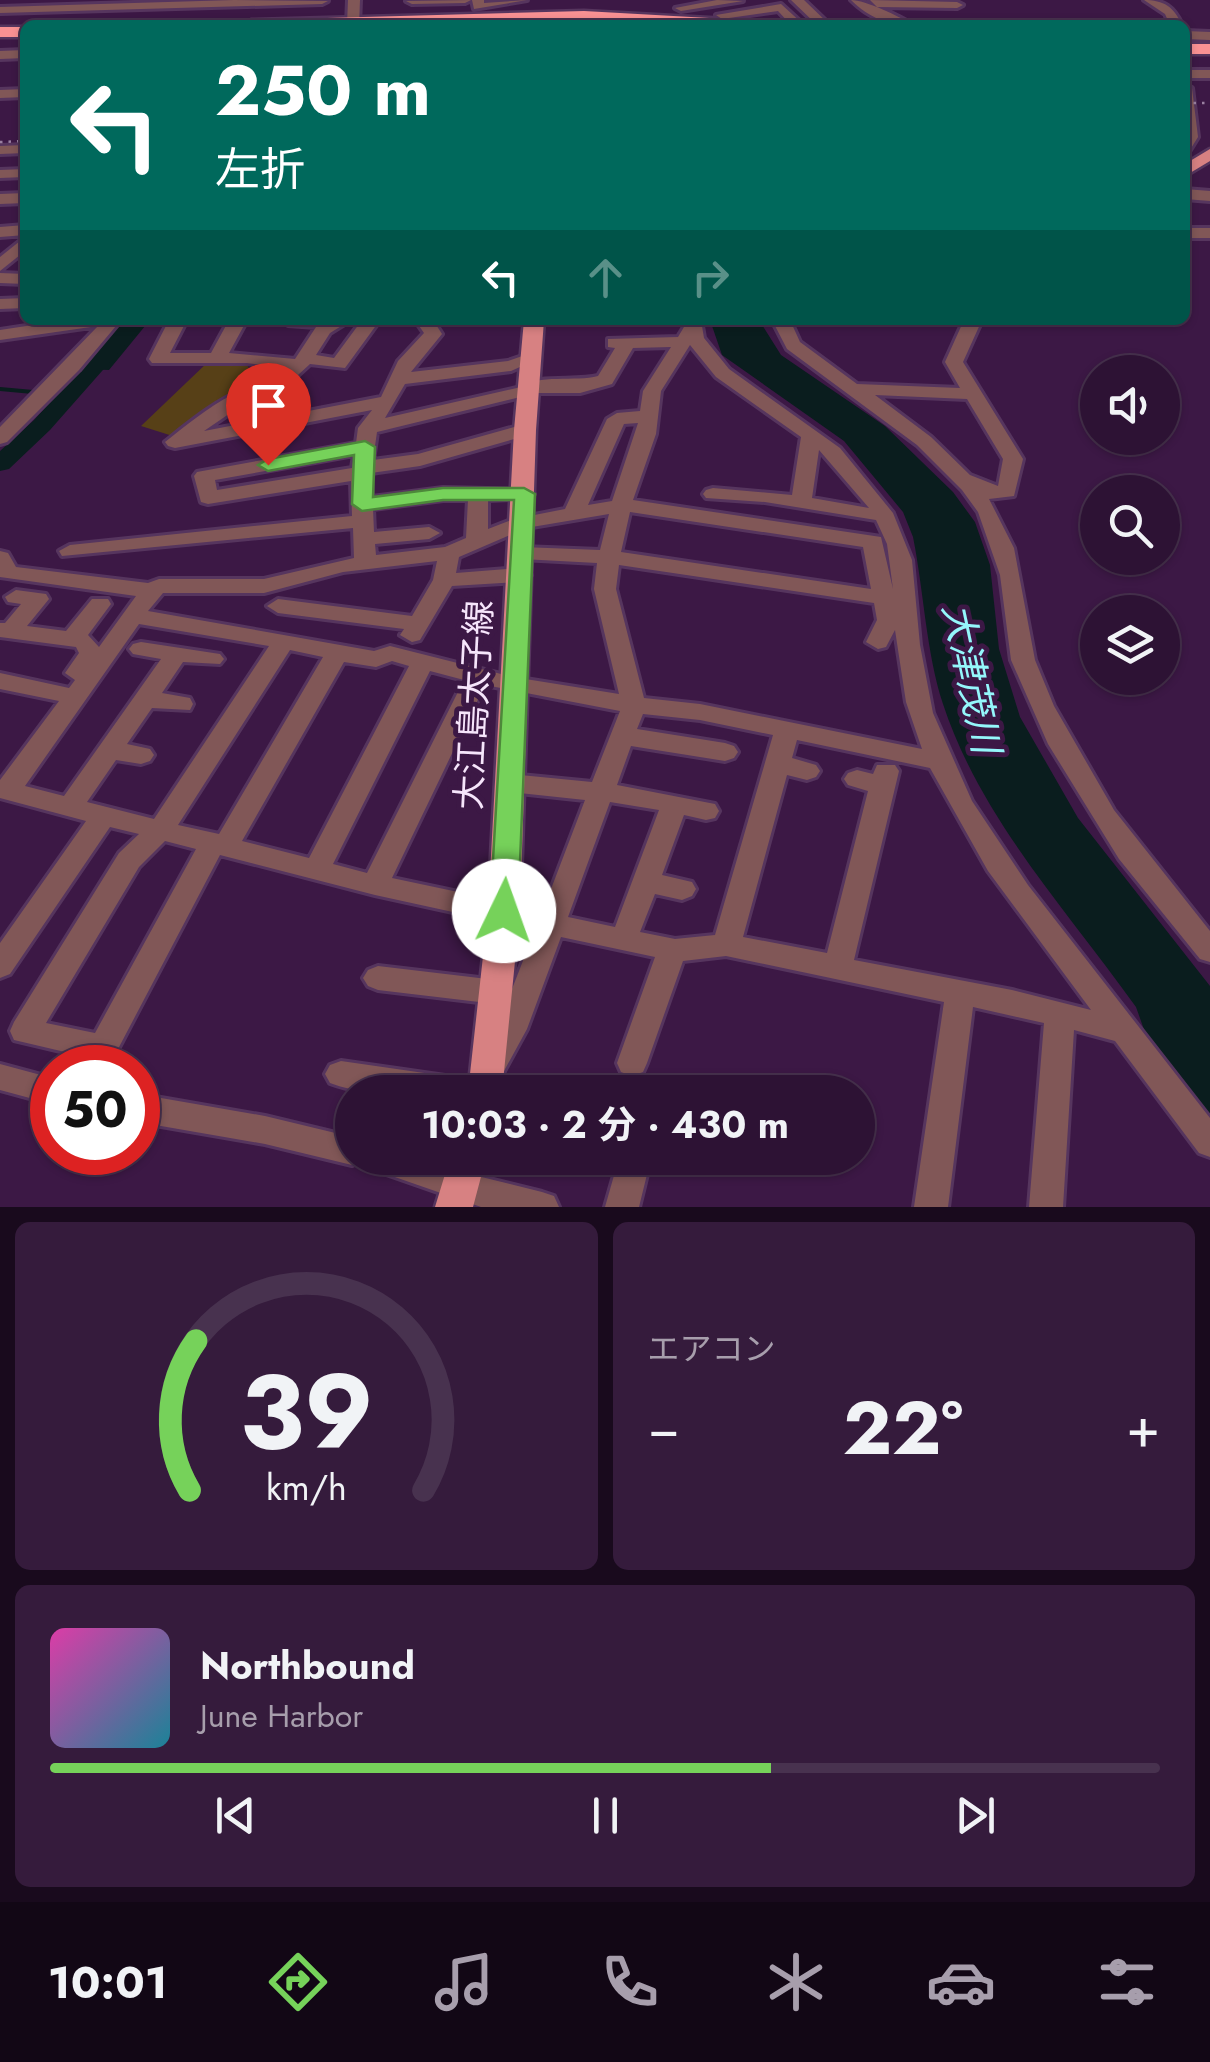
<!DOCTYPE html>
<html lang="ja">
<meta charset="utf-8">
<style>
body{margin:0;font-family:Jost,"Noto Sans JP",sans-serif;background:#351b3c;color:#f1f3f6;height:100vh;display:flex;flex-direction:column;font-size:38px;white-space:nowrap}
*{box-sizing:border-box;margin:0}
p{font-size:32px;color:#a79eac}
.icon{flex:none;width:55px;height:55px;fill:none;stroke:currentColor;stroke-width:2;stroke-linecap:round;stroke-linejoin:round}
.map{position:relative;height:1207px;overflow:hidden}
.panel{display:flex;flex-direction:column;gap:15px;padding:15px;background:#190a1d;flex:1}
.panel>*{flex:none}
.banner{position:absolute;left:20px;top:20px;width:1170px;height:305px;border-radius:15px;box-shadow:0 2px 8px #0004,0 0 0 2px #48324f;background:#00695c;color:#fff;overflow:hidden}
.tools{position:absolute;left:1080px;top:355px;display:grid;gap:20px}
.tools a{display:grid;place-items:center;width:100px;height:100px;border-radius:50%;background:#2d1234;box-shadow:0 2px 8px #0004,0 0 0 2px #48324f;font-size:50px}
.speed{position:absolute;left:30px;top:1045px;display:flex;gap:20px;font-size:50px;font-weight:700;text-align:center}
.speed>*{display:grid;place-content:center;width:130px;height:130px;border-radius:50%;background:#2d1234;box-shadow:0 2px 8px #0004,0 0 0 2px #48324f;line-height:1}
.speed .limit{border:15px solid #d22;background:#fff;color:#111}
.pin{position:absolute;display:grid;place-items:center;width:85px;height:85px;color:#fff;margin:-102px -42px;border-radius:50% 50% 50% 0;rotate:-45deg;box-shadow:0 0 10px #0007}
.pin .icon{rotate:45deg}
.me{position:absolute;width:110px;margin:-55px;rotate:3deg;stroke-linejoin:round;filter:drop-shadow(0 0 8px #0008)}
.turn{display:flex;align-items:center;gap:35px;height:210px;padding:0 30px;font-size:45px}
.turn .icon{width:130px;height:130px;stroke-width:2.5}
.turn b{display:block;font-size:70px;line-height:85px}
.lanes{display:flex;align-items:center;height:95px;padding:0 30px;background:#0003;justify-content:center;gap:50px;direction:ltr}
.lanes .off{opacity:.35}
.big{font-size:75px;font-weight:700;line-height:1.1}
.panel .card{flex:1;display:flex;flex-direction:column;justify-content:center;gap:15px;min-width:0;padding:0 35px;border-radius:15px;background:#351b3c}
.panel .dial{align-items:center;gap:0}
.dial svg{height:260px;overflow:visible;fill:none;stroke:#48324f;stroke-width:7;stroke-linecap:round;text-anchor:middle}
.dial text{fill:#f1f3f6;stroke:none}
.song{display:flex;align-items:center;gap:30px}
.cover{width:120px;height:120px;border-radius:15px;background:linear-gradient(135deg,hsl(320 70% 55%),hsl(190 70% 35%))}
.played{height:10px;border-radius:5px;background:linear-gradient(90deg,#76d25a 65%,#48324f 65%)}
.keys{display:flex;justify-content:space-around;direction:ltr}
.heat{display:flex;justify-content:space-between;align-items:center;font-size:55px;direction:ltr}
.panel .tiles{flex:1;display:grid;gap:15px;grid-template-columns:1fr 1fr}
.card:last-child{grid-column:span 2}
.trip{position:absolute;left:335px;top:1075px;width:540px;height:100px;border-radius:50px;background:#2d1234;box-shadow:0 2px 8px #0004,0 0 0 2px #48324f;font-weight:700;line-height:100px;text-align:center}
.menu{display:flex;height:160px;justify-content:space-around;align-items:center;background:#120715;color:#a79eac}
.menu .icon{width:70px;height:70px}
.menu .active{color:#76d25a}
.menu b{font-size:45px;color:#f1f3f6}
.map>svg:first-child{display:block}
.green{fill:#574017}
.water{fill:#0a1d1e}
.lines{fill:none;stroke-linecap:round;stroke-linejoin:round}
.stream{stroke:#0a1d1e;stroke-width:4}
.river{fill:#0a1d1e;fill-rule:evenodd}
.minor-casing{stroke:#56355e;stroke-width:6}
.major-casing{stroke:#56355e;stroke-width:5}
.highway-casing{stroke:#56355e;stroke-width:5}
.minor{fill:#815757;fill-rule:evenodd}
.major{fill:#d78182;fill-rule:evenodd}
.highway{fill:#f99193;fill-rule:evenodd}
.rail{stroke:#9a80a1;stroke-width:2.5;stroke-dasharray:2.5 6;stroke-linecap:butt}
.route{fill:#76d25a;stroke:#4d883a;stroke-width:2.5}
.labels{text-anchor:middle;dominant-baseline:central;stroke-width:10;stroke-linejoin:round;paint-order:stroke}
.street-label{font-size:35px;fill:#f6e5fb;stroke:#3c1845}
.water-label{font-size:38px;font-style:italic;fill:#94f7fb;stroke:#3c1845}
</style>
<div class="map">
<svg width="1210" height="1207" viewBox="0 0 1210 1207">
<rect width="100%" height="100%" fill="#3c1845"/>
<path class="green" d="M244,359L252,374L268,383L179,438L141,426L209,361Z"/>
<path class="water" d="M121,320H150L109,370L79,369Z
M710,320H759L781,355L885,426L953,492L975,522L990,565L999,649L1020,717L1078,818L1210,986V1119L1147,1038L1136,1007C1067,910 981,819 943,704C926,652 924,592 913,537L903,512L844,441L722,355Z"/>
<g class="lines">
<path class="stream" d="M0,389L33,392"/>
<path class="river" d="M124,320H147L50,430L9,469L0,471V451L34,420Z"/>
<g class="minor-casing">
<path id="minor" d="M234,0L328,1L322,4L0,13V7Z
M348,0H360L359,25H347Z
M471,0L465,3L412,4L406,1Z
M472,0H484V3L527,0L474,9Z
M717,0L743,1L681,11L675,8Z
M791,0H804L830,25H817Z
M851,0C865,0 901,17 913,25C888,25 869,18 851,0Z
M870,0L957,2L963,5L957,8L877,7Z
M1144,0C1164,0 1174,7 1182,25H1170L1165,14Z
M781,4L804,25H791L778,11L722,19L716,15Z
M690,20L699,25H685Z
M1185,31L1210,32V40L1185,39Z
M25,50V58L0,59V51Z
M1185,70H1210V78H1185Z
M1185,84L1192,88L1198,137L1190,150L1185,151Z
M25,89V97L0,98V90Z
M25,145V153L0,154V146Z
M25,169V177L0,178V170Z
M1185,189L1210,191V201L1185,199Z
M25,193V203L0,204V194Z
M25,225V235L0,237V227Z
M1185,228H1210V238H1185Z
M25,237V251L0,271V257Z
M0,273L25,274V284L0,283Z
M25,298V308L0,309V299Z
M66,320H121L79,370L7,442L0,444V427L98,326L0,340V330Z
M169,320H187L170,353H211L229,320H247L229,353L295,359L316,327L288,325L279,320H351L330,333L316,355L334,358L362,320H380L345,368L310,364L286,386L245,403L204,431L381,397L398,361L424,333L415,320H433L442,334L411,372L508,361L531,353L540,358L511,371L405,384L385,418L521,387C537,374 576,382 598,376L615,348L608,347V339L678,337L684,327L683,320H701L704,338L729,369L840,448L893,513L912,560L920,645L933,713L972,801L1028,885L1210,1118V1157L1199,1153L1115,1041L1074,1030L1063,1207H1029L1044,1023L973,1007L948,1207H914L944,1002L726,956L683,961L647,1063L643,1072L632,1076L621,1072L617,1063L655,957L561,937L527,1029L504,1071L493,1075L482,1071L478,1062L498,1025L535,930L375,895L220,855L108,1068H77L82,1056L14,1040L10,1031L14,1022L119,853L139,834L110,827L10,974L0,978V943L86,821L0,798V780L59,701L0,689V673L69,688L75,680L65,673L79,653L76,647L0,637V623H5L21,604L8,602L5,597L16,590L46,594L49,599L27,626L66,631L92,599H108L111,604L88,635L99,647L136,596L0,577V551L8,553L16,567L148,583L159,579H264L354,558L353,528L62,556L59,551L70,545L352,516L351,481L208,504L201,502L194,476L197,472L356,443L358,428L372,410L175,448L168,446L165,442C184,427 208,407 232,395C250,385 268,382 284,368L247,363H152L149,359ZM690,345L716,377L801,437L792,495L713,488L706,490L703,494L706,498L765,502L876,520L887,544L893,589L881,537L633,500L656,434L661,391ZM671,347L643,391L640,411L617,413L607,419L565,509L514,519L488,529V500L531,498L534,494L531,490L443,488L372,497L371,473L420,466L532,434L535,430L525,424L418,454L373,460L377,432L537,393H580L612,384L633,348ZM638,423L612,501L588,505L624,424ZM819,450L869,508L812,498ZM354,455L352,468L217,490L215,480ZM443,500H468L466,538L445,547L376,555L375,544L429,539L440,533L429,527L374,532L373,509ZM630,512L863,547L871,589L621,552ZM609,514L600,550L522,547L511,553L522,559L597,563L594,589L619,694L513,677L390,646L374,651L148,611L163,593H264L343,572L437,561L433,580L412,616L278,599L267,606L278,613L404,629L400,635L412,642L420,640L452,586L520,582L531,575L520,568L456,573L459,557L526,528ZM619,565L874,603L877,620L866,642L878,649L886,647L895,630L906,702L922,749L700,704L644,698L616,589ZM139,624L269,646L154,819L87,802L116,760L141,764L150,761L154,755L150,749L127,744L152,708L190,710L193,704L190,698L162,693L183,662L220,664L224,659L220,654L141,642L133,644L129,649L133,654L161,659L64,796L25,786ZM290,650L323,657L219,834L178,825ZM392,661L409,666L309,858L242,841L344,662L376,667ZM430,671L464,680L367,873L333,864ZM485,685L620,711L592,782L510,774L501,777L497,783L501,789L510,792L585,800L543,910L392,878ZM643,714L700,720L773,735L715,935L675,939L640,932L655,894L682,900L692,896L696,889L692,882L662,875L684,815L706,820L715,818L719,811L715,804L617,785L631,746L725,761L734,758L738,752L734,746L725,743L637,729ZM797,740L930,768L988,871L1091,1010L1012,990L854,960L899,771L895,765H877L873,774L857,770L848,773L844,779L848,785L868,791L827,953L743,937L787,775L807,780L816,777L820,771L816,765L792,758ZM610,802L659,810L615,927L568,917ZM165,841L196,849L95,1033L46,1023L139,867Z
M772,320H790L800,342L857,384L960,388L945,362L964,320H982L963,362L1023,459L1014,496L989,499L1014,548L1035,660L1054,706L1114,810L1210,931V962L1200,959L1119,859L1048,744L1011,660L1000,575L978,512L962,490L917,445L787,349ZM875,395L967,399L1003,459L998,486L970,475L931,437Z
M378,966L496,980L506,984L511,992L506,1000L496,1004L378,990L368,986L363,978L368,970Z
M341,1061L459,1078L470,1082L475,1092C430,1095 373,1099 330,1083L325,1074L330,1065Z
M0,1064L52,1078V1104L0,1090Z
M138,1094L265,1116L352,1137V1158H420L461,1172L542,1192L554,1196L559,1207H481L369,1168L365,1158L352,1165L265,1144L138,1122Z
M619,1158H651L639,1207H605Z"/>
</g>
<g class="major-casing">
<path id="major" d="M1210,149V161L1185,176V164Z
M524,320H544L536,430L520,911L502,1092H468L488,911L514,430Z
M450,1158H486L473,1207H435Z"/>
</g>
<g class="highway-casing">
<path id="highway" d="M584,11L745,20L753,25L584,21L243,25L251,20Z
M0,27H25V37H0Z
M1185,44H1210V54H1185Z"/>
</g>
<use href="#minor" class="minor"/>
<use href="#major" class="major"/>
<use href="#highway" class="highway"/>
<path class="rail" d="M1185,103H1210
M0,142L25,141"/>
</g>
<path class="route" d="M365,441L375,447L373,497L443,488H524L535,494L518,911L514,918L504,922L494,918L490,911L514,500H443L362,511L352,504L354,455L268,471L258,465L268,459Z"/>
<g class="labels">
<g class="street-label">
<text transform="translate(474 705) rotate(-87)">大江島太子線</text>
</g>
<g class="water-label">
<text transform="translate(972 678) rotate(78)">大津茂川</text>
</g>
</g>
</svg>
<div class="tools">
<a><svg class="icon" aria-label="sound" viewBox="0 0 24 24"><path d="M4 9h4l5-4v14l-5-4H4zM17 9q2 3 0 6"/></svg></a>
<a><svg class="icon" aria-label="search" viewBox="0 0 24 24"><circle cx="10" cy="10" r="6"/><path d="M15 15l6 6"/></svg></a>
<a><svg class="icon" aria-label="layers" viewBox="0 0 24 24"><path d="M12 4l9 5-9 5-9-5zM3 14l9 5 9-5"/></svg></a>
</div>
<div class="speed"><div class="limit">50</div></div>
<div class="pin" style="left:268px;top:465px;background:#d93025"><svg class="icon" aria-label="arrive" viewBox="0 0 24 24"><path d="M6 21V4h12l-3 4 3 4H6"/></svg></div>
<svg class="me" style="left:504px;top:911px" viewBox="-20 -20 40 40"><circle r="19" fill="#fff"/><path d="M0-13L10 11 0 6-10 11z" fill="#76d25a"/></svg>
<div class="trip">10:03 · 2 分 · 430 m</div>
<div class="banner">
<div class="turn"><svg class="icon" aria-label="left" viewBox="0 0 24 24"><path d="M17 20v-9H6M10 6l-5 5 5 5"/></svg><div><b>250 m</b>左折</div></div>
<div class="lanes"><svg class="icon" aria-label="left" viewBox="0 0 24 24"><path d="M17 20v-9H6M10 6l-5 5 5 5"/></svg><svg class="icon off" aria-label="ahead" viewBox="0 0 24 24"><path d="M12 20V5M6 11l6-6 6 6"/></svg><svg class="icon off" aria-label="right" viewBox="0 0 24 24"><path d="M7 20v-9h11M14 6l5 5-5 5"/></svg></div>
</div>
</div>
<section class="panel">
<div class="tiles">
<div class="card dial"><svg viewBox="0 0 100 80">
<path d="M14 69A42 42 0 1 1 86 69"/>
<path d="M14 69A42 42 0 0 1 16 23" stroke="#76d25a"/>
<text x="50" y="56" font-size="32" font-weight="700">39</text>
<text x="50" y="72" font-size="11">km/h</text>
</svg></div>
<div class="card"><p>エアコン</p>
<div class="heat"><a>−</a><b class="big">22°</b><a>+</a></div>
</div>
<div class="card">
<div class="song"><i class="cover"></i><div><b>Northbound</b><p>June Harbor</p></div></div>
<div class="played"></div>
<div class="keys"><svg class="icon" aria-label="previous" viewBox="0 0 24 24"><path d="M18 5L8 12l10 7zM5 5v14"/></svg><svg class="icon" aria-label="pause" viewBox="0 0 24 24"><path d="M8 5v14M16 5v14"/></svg><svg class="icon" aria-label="next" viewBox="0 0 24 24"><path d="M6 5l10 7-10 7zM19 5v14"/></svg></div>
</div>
</div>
</section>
<nav class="menu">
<b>10:01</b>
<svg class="icon active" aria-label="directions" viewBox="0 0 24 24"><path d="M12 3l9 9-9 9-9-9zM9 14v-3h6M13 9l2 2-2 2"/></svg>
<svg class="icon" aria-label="music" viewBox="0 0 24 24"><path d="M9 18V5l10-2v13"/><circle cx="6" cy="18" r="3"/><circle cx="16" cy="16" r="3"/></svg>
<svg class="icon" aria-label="phone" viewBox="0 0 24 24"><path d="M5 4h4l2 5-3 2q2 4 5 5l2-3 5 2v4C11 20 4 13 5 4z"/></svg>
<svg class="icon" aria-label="climate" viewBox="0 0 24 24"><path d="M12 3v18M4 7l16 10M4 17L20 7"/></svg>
<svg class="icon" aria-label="car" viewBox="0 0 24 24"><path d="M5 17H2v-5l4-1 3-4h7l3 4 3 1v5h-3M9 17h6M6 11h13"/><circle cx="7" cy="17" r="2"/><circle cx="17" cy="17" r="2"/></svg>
<svg class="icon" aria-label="filters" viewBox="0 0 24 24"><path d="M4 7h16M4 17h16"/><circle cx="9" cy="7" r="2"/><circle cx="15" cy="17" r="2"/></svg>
</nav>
